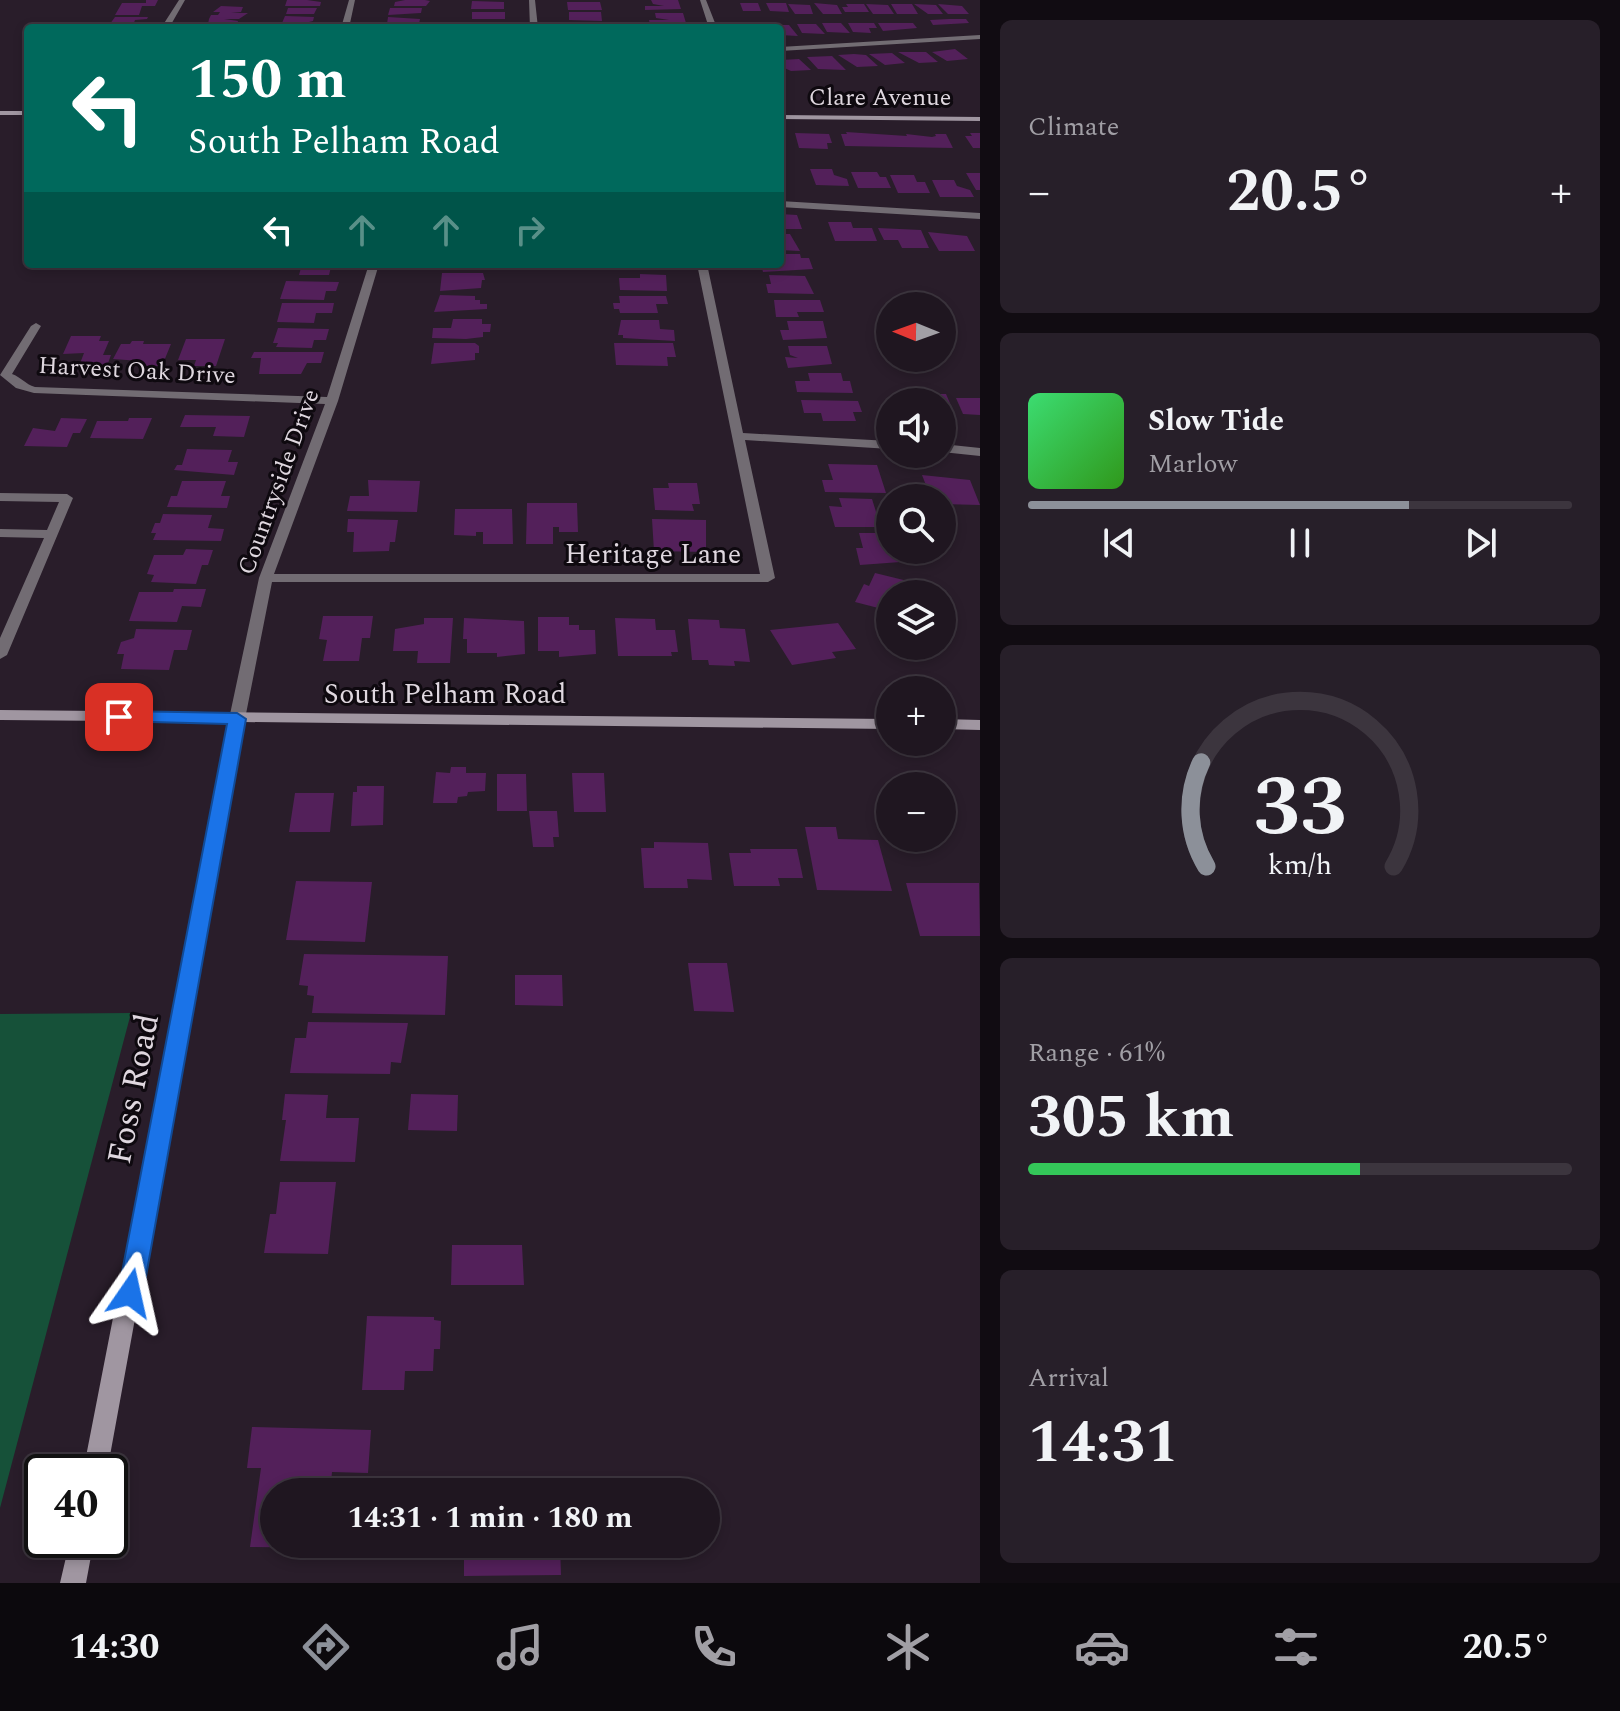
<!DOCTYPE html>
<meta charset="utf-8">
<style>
body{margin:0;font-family:Spectral,serif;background:#271f29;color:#f1f3f6;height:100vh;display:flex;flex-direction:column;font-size:30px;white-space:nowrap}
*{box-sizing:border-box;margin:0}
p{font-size:26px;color:#a19fa5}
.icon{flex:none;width:44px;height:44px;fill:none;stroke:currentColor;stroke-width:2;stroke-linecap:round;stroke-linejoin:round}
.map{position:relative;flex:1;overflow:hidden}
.drawer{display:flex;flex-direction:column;gap:20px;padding:20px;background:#110c12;width:640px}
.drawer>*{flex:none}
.banner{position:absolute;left:24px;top:24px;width:760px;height:244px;border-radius:8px;box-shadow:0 4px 12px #0003,0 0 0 2px #3c353e;background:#00695c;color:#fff;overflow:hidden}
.needle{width:52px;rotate:271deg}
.controls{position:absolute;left:876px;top:292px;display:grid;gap:16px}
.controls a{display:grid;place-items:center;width:80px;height:80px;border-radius:50%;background:#1f1620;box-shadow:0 4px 12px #0003,0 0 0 2px #3c353e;font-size:40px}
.speed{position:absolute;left:24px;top:1454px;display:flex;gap:16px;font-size:40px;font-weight:700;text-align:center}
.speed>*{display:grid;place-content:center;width:104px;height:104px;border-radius:50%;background:#1f1620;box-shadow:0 4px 12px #0003,0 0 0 2px #3c353e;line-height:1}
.speed .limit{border:4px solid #111;border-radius:12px;background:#fff;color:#111}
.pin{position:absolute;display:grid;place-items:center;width:68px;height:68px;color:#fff;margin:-34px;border-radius:16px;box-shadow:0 4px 12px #0006}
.me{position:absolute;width:88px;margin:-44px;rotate:11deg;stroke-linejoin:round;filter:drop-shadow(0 0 6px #0008)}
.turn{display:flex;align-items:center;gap:28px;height:168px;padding:0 32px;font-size:36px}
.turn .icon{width:104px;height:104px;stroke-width:2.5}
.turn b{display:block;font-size:56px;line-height:68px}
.lanes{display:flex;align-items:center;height:76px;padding:0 32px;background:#0003;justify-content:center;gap:40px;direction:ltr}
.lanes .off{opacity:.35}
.big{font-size:60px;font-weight:700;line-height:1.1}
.drawer .tile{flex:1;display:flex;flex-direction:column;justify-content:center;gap:12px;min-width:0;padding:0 28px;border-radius:12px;background:#271f29}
.drawer .dial{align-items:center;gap:0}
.dial svg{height:208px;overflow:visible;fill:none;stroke:#3c353e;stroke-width:7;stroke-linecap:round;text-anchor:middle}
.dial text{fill:#f1f3f6;stroke:none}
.song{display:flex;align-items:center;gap:24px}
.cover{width:96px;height:96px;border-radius:12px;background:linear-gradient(135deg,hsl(140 70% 55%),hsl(110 70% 35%))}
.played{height:8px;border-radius:4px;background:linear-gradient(90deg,#8c9099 70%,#3c353e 70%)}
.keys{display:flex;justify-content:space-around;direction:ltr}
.heat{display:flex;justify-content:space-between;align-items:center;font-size:44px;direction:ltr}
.charge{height:12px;border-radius:6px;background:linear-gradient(90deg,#34c759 61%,#3c353e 0)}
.trip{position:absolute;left:260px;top:1478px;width:460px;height:80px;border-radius:40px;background:#1f1620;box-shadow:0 4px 12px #0003,0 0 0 2px #3c353e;font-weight:700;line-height:80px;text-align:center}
.dock{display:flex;height:128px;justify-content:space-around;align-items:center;background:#0c090d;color:#a19fa5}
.dock .icon{width:56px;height:56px}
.dock .current{color:#8c9099}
.dock b{font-size:36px;color:#f1f3f6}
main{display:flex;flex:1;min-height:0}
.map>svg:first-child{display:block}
.green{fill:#165139}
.building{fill:#53205a}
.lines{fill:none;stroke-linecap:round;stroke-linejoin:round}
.lane{fill:#726c73;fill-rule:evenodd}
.street{fill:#726c73;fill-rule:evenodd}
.secondary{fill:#a096a1;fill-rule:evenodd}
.route{fill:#1a73e8;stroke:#114b97;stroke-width:2}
.labels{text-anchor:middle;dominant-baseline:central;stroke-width:6;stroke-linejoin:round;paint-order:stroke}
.far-street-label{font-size:24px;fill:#dfd7df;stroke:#0e090f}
.street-label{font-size:28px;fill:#dfd7df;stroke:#0e090f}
.near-street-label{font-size:34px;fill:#dfd7df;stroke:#0e090f}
</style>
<main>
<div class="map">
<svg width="980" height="1583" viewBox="0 0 980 1583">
<rect width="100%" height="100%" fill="#291d2a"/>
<path class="green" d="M131,1013L0,1508V1014Z"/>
<path class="building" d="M146,0H158L155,6H142L139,15H115L122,3H146Z
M287,0H307L321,2L320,6H285Z
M405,0H425L430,1L426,6H394L395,2Z
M651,0H678L681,9L645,10V6H664L653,4Z
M472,1L504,2V9H471Z
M567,2H600L602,10H568Z
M740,3H758L761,11H743Z
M766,3H786L789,12L770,11Z
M814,3L837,5L842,14H823Z
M788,4L810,5L813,14H795Z
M846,4H864L869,12H845L842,7H848Z
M866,4L888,5L894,14H873Z
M891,4H912L918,14H897Z
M914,4L936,5L943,14H928Z
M938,4L962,6L969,14H948Z
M221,6L243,7L241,12L231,13H248L239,19H224L238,21L236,28H216L217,24H208L209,19L211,15H218L220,12H213Z
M288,8H317L314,14H286Z
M390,8H422L421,13L388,15Z
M472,12H505V19H472Z
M569,12H601L602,21L569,20Z
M655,13H683L686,23L650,25L649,20H669L656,18Z
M285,16L314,17L313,21L305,23H282Z
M115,17H148L147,19L135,20L132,28H107Z
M388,17L420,19L419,24H387Z
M949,19H966L969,23L933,25L930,20Z
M471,23H504V28H471Z
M822,23H841L850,33L827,32Z
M848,23H874L877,28H869L871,33L853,32Z
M878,23H913L917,28L883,31Z
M797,24H816L825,34L802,33Z
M770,25H789L798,36L780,35V28Z
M955,49L968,59L947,61L932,52Z
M898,52H926L938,62L919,63Z
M892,53L905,63L885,65L869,54Z
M854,54L866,55L878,66L857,67L838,55Z
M832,56L846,70L818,69L807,57Z
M799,59L811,70L791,71L780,66L781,60Z
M846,132L907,136L906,134L932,137L936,136L935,134H946L953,148L845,146L841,134H847Z
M795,133L829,134L832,143H827L828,149L799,148Z
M970,133H980V148H973L965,136H972Z
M810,169H832L834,175L847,179L849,186L816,185Z
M851,172H877L880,177H886L891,188H858Z
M966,173H980V190H976Z
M890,175H914L917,182H925L930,193H898Z
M932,180H954L957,186L970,190L974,197H940Z
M780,214L797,215L802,229H780Z
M828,222H851L853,228H872L877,241H835Z
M878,228L921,230L929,248H902L898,240H884Z
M928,232L967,236L975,251H939Z
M780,234H790L800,251L780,250Z
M780,254H800L801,258H809L813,269L763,272L761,264H780Z
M302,264H343L342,267H331L329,275H299Z
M441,264H489V268L441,267Z
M601,264H646L647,270H602Z
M442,273H483L485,280H482L481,288L440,291Z
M640,274L666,275L667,291L620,290L619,278H640Z
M769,275L805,276L814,294L768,293L766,284H771Z
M286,281L339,282L336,291H326L324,300L280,299Z
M440,295L475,296V300H480V304H487V309L434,312Z
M619,296H666L668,304H656L658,313H620L619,309H614L613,303H620Z
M774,300H820L824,312H797L799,317H776Z
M282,303H334L332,313H316L314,323L277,322Z
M453,319H482V324H491L490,332H483V337L466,339L432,338L433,328H451Z
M621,320H659L660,329L674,330L675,341L623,338V335H618Z
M787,321H823L827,338L783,340L780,330H789Z
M278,328L329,329L326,340H314L312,348L276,347L278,343H273Z
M71,336H101L99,341H109L103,355H111L107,366H79L84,353L63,354Z
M186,339H225L216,366H194L196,360H178Z
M132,341H144L143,344H171L162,366H138L140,361L113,359L121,344H130Z
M434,343H475L479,346V353H475V360L431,364Z
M614,343H673L676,357H667L668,366L616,365Z
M788,346H827L832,364L788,368L785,357L798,358L790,355Z
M254,352H324L321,363H307L301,374H259L261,358H251Z
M808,373H841L843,381H850L853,393L797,392L795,381H810Z
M893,394H946L956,417H942V402H896Z
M956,398H980V415L963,414Z
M801,400L858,401L862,412H853L856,421H823L821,413H804Z
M185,415L250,416L244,437L213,436L216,427H180Z
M61,418L87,419L80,433H73L67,447L24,446L33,428L55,431Z
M129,418H152L143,439L90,438L97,421H128Z
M187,449L232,450L228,462H238L234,475L174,470L177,465H182Z
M828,464L877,465L886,493L825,492L822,480H833Z
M922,475L970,480L980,505L942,504V498H931Z
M368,480L420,481L417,512L347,511L350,496H369Z
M182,481H226L221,496H230L227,508L167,507L171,496H177Z
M668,483H697L700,504H692L694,511L655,510L653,488H669Z
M839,498L872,499L877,515H885L889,527H835L829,506L842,507Z
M527,503H577L578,532H559V527H553V544H526Z
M455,509H512L513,544H483V532H476V536L454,535Z
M163,514L212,515L208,528L224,529L221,541L153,540L156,533H151L155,523H160Z
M348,519L398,520L395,542H390L389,551L353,552L354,532H347Z
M652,519L706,520V552L654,551Z
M859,533H890V550H910L914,561L860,565L856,548H863Z
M186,549L213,550L208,565H202L196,584L151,582L154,575L147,574L154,555H183Z
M875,573L920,584L915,594H890V611L855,602L864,584L869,586Z
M174,589H206L201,607L182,606L177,622L129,621L139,592H173Z
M323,616H373L370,638H362L359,661H323L327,640L319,639Z
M538,617H569V625H579V630H595L596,654L559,657V651H538Z
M424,618H453L450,663H417L418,651H393L395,629L424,624Z
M464,618L524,621L525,654L497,657V653H467V639H463Z
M615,618L655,619L656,630H675L678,652H671L672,656H618Z
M688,619L719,620L720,628L745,629L750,662L734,661L735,666L709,665L708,660H692Z
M838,623L856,649L832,652L836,658L792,665L770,630Z
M136,629L192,630L187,650H174L169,670L121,669L124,654H117L121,642L134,638Z
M451,767H466V773H486L485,791L468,792L467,796L458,797L457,803H433L436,772L450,773Z
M572,773H604L606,812H574Z
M497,774H526L527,811H497Z
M357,786H384L383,825L351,826L353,792H357Z
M295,793H334L330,832H289Z
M529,811H557L559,837H553L554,847H533Z
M805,827H836L838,839L878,840L892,891L817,890Z
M654,842L708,843L712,880L687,879L688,888H644L641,848H654Z
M750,849H797L803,878H778L780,886H734L729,853H751Z
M296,881L372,882L365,942L286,940Z
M906,883H979L980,936H920Z
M304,954L448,956L445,1015L312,1013L314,996L307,995L308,986L299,985Z
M688,963H727L734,1012L694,1011Z
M515,975H562L563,1006L515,1005Z
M308,1022L408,1023L401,1063L391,1062L390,1074L290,1073L295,1038H306Z
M285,1094L328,1095L326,1118H359L355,1162L280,1161L286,1120H282Z
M411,1094L458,1095L457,1131L408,1130Z
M280,1182H336L328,1254L264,1253L270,1214H276Z
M452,1245H522L524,1285H451Z
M367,1316L434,1317V1320L441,1321L440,1349H434L433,1371H405L404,1390H362Z
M252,1427L371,1430L368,1473L332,1472L330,1492H274V1544H324V1548L250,1547L261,1468H247Z
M464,1544H560L561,1575L464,1576Z"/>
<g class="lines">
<path class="lane" d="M0,493L67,494L73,498L7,655L0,659V638L44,538L0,537V529L47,530L59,502L0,501Z"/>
<path class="street" d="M179,0H185L169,28H161Z
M349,0H355L349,28H341Z
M529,0H535L538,28H530Z
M700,0H706L717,28H709Z
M980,35V39L780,51V47Z
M780,201L980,213V219L780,207Z
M369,264H379L338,401L274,574H760L697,264H707L743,433L890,441V449L745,440L775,578L768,582H272L245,719L242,722H232L229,719L259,578L325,404L34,393L16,388L0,375L31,326L36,323L41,326L12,374C21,377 25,384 35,387L327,397Z
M942,444L980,448V456L942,452Z"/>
<path class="secondary" d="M0,111H28V115H0Z
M780,115L980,117V121L780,119Z
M0,710L890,719V729L244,722L107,1472H83L229,722L0,720Z
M942,719L980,720V730L942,729Z
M70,1540H94L86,1583H60Z"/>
</g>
<path class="route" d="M119,711L237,713L246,719L143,1293L139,1301L130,1304L121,1301L118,1293L227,724L113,721L110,717L113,713Z"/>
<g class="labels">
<g class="far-street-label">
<text x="880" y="98">Clare Avenue</text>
<text transform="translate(137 371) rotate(3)">Harvest Oak Drive</text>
<text transform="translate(279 482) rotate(-70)">Countryside Drive</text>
</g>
<g class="street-label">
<text x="653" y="554">Heritage Lane</text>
<text x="445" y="694">South Pelham Road</text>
</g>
<g class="near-street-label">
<text transform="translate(134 1089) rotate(-79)">Foss Road</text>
</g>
</g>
</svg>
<div class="controls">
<a><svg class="needle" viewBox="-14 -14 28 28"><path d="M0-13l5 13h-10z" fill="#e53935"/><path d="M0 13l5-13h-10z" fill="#a19fa5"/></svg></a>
<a><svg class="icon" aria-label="sound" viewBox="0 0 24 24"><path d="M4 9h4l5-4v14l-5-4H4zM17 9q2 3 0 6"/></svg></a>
<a><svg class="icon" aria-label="search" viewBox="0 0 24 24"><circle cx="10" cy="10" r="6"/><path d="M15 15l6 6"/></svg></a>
<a><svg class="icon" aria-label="layers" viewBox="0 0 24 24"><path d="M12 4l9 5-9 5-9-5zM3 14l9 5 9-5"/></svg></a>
<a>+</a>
<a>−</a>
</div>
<div class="speed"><div class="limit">40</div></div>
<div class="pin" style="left:119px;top:717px;background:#d93025"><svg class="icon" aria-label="arrive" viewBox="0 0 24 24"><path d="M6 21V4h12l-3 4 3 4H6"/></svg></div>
<svg class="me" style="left:130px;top:1293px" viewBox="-20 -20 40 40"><path d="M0-17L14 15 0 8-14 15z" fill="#1a73e8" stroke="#fff" stroke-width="4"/></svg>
<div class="trip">14:31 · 1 min · 180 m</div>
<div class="banner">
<div class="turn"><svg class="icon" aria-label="left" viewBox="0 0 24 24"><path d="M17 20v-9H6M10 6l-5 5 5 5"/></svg><div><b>150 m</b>South Pelham Road</div></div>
<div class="lanes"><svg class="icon" aria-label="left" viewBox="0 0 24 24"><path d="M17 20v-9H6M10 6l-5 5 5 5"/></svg><svg class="icon off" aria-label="ahead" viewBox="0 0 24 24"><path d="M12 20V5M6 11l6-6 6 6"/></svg><svg class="icon off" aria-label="ahead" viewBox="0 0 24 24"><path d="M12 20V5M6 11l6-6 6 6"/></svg><svg class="icon off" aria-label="right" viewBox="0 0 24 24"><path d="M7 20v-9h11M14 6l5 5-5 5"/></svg></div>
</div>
</div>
<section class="drawer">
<div class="tile"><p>Climate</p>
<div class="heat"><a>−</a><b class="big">20.5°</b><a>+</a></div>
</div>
<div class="tile">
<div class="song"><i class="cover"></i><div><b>Slow Tide</b><p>Marlow</p></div></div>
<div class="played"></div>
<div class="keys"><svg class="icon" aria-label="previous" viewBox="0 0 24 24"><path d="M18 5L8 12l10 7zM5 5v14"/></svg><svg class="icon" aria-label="pause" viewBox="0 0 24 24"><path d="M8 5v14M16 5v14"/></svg><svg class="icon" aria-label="next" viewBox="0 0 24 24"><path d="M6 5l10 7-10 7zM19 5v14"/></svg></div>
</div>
<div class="tile dial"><svg viewBox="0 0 100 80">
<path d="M14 69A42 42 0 1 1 86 69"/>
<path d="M14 69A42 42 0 0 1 12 29" stroke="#8c9099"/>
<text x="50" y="56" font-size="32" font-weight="700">33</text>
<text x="50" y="72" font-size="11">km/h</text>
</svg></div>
<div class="tile"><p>Range · 61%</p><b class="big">305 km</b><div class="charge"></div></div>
<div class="tile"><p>Arrival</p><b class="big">14:31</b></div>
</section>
</main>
<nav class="dock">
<b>14:30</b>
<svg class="icon current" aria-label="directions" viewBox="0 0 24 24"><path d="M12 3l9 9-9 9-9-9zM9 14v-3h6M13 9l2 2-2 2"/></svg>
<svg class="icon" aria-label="music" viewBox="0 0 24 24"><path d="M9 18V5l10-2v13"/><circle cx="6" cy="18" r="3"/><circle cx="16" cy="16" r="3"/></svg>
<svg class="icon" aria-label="phone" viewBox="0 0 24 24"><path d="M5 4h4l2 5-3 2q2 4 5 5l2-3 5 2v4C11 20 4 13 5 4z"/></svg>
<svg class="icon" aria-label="climate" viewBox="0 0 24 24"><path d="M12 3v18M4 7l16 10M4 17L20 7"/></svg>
<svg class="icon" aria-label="car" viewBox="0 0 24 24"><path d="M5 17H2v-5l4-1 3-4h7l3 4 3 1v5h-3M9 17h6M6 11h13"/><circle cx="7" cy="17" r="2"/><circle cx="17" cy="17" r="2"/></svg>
<svg class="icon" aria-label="filters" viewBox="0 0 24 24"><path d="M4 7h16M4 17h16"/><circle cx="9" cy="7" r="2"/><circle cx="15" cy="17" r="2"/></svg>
<b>20.5°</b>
</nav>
